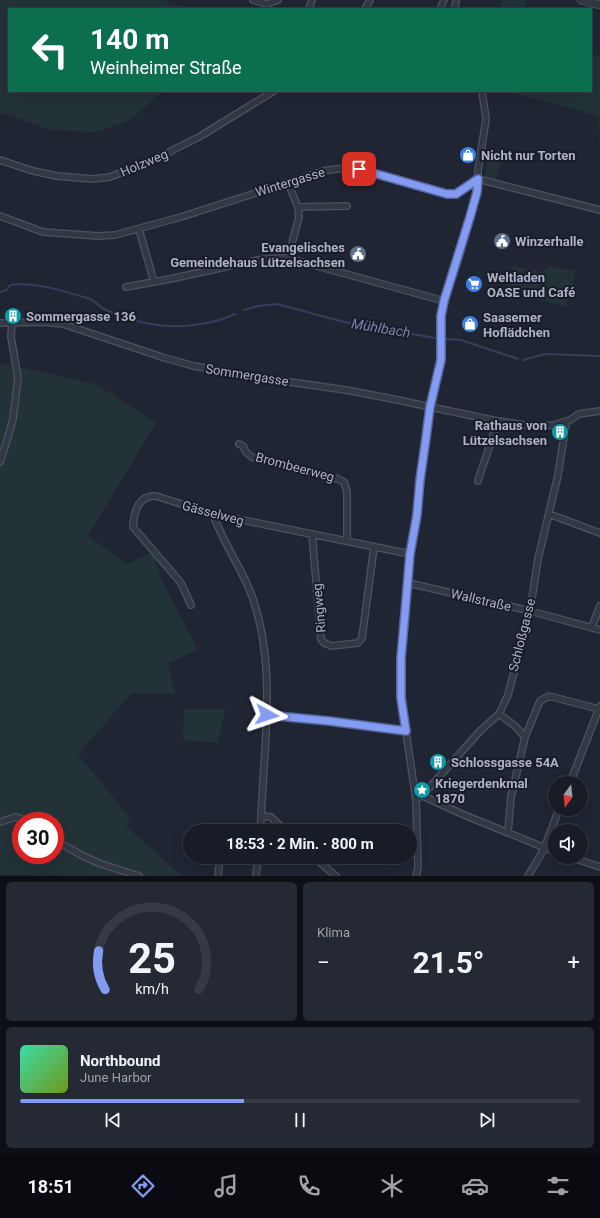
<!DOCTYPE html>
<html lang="de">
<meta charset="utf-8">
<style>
body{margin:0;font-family:Roboto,sans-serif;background:#252933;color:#f1f3f6;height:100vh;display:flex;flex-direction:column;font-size:15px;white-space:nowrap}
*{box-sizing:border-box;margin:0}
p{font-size:13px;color:#9fa1a7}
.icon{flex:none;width:22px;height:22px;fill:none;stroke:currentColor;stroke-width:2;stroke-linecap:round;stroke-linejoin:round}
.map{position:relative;height:876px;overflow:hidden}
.sheet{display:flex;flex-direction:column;gap:6px;padding:6px;background:#0d0f15;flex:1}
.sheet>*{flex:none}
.banner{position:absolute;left:8px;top:8px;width:584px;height:84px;border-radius:0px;box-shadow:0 4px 16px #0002,0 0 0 1px #363a44;background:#0b6e4f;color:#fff;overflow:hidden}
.needle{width:26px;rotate:195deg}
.tools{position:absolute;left:548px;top:776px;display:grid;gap:8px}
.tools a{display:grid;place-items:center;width:40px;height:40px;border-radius:50%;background:#181c27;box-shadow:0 4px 16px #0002,0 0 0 1px #363a44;font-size:20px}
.speed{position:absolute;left:12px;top:812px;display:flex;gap:8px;font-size:20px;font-weight:700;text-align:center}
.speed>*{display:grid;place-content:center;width:52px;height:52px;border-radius:50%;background:#181c27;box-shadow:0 4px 16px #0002,0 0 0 1px #363a44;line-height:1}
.speed .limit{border:6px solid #d22;background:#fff;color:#111}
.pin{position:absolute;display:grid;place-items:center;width:34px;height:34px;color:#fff;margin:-17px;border-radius:8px;box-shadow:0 2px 6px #0006}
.me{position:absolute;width:44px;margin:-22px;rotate:95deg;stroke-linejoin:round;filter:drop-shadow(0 0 3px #0008)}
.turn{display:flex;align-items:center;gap:14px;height:84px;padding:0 16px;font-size:18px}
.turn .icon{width:52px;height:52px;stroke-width:2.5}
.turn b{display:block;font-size:28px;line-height:34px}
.big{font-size:30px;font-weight:700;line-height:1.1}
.sheet .card{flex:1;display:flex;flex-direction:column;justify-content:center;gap:6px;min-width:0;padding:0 14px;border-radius:6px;background:#252933}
.sheet .dial{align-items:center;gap:0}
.dial svg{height:104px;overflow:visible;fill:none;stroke:#363a44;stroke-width:7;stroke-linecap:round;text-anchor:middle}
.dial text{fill:#f1f3f6;stroke:none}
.song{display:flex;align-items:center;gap:12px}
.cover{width:48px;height:48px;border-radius:6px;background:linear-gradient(135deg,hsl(160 70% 55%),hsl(80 70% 35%))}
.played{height:4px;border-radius:2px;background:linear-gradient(90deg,#839bf1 40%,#363a44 40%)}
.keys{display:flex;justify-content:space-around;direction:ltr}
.heat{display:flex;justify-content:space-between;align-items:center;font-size:22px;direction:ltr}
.sheet .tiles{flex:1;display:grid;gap:6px;grid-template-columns:1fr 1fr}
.card:last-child{grid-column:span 2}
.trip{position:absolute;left:183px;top:824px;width:234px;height:40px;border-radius:20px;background:#181c27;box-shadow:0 4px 16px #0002,0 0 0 1px #363a44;font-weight:700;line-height:40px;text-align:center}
.menu{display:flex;height:64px;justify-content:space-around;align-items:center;background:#0a0b10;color:#9fa1a7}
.menu .icon{width:28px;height:28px}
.menu .on{color:#839bf1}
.menu b{font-size:18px;color:#f1f3f6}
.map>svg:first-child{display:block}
.green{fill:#233237;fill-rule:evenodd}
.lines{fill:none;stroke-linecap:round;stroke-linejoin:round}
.stream{stroke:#353e5b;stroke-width:2}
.minor-casing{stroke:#4e5260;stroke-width:8}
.tertiary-casing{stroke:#4e5260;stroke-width:9}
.minor{stroke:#333845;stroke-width:5.5}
.tertiary{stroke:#333845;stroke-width:7}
.route-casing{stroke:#55659d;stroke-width:10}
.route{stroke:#839bf1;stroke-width:7}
.labels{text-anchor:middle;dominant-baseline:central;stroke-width:4;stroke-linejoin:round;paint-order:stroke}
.poi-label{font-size:13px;font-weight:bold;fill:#adb2c2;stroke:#191d2a;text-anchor:start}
.street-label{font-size:13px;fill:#adb2c2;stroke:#191d2a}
.water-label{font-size:14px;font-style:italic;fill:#7784aa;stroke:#191d2a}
</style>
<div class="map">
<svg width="600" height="876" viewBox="0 0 600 876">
<rect width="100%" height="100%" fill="#202534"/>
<path class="green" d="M0,0H166L171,5L224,9H9V91H163L130,120L97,132L51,130L0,112Z
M502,0H526L524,9H499Z
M591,54L600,57V151L599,116L505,91H591Z
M489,149L505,151L496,181L487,179L485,175Z
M513,266L543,272L548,266L576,271L566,307L504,290Z
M0,363L96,384L156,423L88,536L127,564L152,552L160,576L198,650L168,663L175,694L132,693L78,754L130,818L126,826L176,871L186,876L0,875ZM21,821H55V855H21Z
M184,709H226L218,743L183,740Z"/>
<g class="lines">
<path class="stream" d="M0,292L6,290L10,285C32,281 68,292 90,299C96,302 101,308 108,311C122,316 136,322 151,324C176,329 212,325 235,314
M244,310L258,306L277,304L344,322L435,338L461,340L518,359
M523,360L545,354L600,356"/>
<g class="minor-casing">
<path id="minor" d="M253,0L267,4L278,0
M309,9L312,0
M365,9L370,0
M440,9L444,0
M455,9L456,0
M0,160L33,171L57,176L92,179L110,177L151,161L199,137L274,91
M288,183L298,207L299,217L288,258
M298,207L347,206
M0,216L43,232L98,236L115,235L181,217L324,171L343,168L359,169L447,194H456L478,179L600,210
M139,229L154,282
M126,287C156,282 186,276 216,269C240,264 263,257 288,258L444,301
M0,323L43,322L63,324L165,358L194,366L248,376L346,390L388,398L497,421L531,426L553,425L570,420L579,414L600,411
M565,430L567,421
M239,444L243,446L246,452L252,457L338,479L344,482L347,491V541
M0,462L8,437L13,419L18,378L11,337L12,322
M478,481C484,461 492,442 497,421
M213,514C223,544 243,569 253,599C270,649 268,700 265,752C263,779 262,805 260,831
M549,514L600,533
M312,534L321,639L324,643L332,646L358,643L362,638L374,547
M408,583L530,611L600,630
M191,605L181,583L133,527C134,512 138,495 156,496L213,514L410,554
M592,627L600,606
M499,714L515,726L525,737
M267,715L329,721L405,731
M570,783L600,706
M421,795L462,814L555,852
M416,800L429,788L481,730L499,714L508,695L530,611L538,559L558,475L564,437
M261,816L271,817L286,831
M0,822L16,817L27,821
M508,832L511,797L525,737L540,701L549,696L599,709
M55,840L81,855L101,864L139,876
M313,857L336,876
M570,857L600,867
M218,876L220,857
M256,876L258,857
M416,876L418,867L416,800L401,698V658L410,554L417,515L420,480L430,407L441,361V316L444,301L459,257L477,192L478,171L486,119L482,91
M528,876L544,849L559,809"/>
</g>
<g class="tertiary-casing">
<path id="tertiary" d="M581,0L600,5"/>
</g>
<use href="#minor" class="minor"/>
<use href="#tertiary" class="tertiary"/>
</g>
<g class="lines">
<g class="route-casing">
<path id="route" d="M267,715L329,721L406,731L401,698V658L405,613L410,554L417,515L420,480L426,438L430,407L441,360V316L444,301L470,217L477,192L478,179L456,194H447L359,169"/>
</g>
<use href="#route" class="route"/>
</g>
<defs>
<g id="shop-disc" transform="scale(0.9)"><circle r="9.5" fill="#3f7fe0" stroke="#191d2a"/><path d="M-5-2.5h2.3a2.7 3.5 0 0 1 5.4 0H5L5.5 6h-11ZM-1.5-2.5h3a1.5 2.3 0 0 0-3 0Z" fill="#fff"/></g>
<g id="civic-disc" transform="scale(0.9)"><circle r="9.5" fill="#5c6f8a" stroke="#191d2a"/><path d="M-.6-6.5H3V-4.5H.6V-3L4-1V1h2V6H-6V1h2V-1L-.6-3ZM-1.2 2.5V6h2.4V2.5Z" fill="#fff"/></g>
<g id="supermarket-disc" transform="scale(0.9)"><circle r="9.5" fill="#3f7fe0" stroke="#191d2a"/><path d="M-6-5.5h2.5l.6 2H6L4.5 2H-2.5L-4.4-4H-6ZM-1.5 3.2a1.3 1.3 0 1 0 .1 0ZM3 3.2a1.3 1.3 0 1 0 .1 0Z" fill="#fff"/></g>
<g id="building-disc" transform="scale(0.9)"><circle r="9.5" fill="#0f9aa8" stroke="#191d2a"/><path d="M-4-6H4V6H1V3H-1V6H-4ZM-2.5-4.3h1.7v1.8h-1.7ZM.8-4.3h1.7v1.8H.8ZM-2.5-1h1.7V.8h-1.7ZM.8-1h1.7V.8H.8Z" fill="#fff"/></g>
<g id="sight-disc" transform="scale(0.9)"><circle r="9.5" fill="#0f9aa8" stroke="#191d2a"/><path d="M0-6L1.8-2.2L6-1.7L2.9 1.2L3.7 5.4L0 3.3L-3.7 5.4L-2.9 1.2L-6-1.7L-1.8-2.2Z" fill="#fff"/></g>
</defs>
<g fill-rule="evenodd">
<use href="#shop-disc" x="468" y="155"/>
<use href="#civic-disc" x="502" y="241"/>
<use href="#civic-disc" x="358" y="254"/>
<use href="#supermarket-disc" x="474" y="284"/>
<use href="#building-disc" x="13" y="316"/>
<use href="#shop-disc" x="470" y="324"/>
<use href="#building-disc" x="560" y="432"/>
<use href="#building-disc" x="438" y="762"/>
<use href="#sight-disc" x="422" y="790"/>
</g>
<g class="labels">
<g class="poi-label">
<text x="481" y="155">Nicht nur Torten</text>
<text x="515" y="241">Winzerhalle</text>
<text x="345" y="247" text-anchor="end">Evangelisches<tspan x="345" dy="15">Gemeindehaus Lützelsachsen</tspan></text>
<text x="487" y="277">Weltladen<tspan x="487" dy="15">OASE und Café</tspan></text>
<text x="26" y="316">Sommergasse 136</text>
<text x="483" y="317">Saasemer<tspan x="483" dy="15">Hoflädchen</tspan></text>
<text x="547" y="425" text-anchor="end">Rathaus von<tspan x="547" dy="15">Lützelsachsen</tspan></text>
<text x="451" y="762">Schlossgasse 54A</text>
<text x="435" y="783">Kriegerdenkmal<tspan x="435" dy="15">1870</tspan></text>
</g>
<g class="street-label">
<text transform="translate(144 163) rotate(-23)">Holzweg</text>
<text transform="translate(290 182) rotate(-17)">Wintergasse</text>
<text transform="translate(247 375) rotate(9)">Sommergasse</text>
<text transform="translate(295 467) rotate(15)">Brombeerweg</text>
<text transform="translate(213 513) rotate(15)">Gässelweg</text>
<text transform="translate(481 600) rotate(13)">Wallstraße</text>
<text transform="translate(319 608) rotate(-95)">Ringweg</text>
<text transform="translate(522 635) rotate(-76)">Schloßgasse</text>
</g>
<g class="water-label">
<text transform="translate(381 328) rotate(9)">Mühlbach</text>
</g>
</g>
</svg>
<div class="tools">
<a><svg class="needle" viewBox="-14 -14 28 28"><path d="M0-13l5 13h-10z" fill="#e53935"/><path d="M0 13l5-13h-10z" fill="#9fa1a7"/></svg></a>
<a><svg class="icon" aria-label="sound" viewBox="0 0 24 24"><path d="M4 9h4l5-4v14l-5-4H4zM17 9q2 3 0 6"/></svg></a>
</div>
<div class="speed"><div class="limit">30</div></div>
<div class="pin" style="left:359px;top:169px;background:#d93025"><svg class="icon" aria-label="arrive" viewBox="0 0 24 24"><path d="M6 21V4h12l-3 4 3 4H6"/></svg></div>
<svg class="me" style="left:267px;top:715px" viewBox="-20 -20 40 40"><path d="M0-17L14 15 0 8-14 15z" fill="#839bf1" stroke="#fff" stroke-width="4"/></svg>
<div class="trip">18:53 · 2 Min. · 800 m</div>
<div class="banner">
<div class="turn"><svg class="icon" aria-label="left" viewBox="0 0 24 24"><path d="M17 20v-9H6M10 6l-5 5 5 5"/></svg><div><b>140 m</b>Weinheimer Straße</div></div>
</div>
</div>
<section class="sheet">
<div class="tiles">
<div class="card dial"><svg viewBox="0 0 100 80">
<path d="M14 69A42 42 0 1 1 86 69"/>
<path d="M14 69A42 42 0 0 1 9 39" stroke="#839bf1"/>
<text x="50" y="56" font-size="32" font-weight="700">25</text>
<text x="50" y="72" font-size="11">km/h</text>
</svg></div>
<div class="card"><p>Klima</p>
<div class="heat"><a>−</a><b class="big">21.5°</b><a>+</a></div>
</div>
<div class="card">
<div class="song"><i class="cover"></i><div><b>Northbound</b><p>June Harbor</p></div></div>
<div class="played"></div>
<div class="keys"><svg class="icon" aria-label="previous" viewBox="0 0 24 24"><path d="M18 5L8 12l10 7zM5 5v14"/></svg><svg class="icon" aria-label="pause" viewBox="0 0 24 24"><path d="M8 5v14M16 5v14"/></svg><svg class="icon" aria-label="next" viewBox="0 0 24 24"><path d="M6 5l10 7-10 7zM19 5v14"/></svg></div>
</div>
</div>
</section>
<nav class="menu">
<b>18:51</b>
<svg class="icon on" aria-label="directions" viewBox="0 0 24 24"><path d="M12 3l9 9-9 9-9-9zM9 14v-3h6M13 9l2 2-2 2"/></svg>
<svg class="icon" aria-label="music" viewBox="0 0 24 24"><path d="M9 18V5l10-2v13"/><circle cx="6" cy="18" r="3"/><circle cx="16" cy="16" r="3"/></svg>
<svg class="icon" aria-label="phone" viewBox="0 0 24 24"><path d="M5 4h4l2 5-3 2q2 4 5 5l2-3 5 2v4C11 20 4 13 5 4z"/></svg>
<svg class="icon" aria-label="climate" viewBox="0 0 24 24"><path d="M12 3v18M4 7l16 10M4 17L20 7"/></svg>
<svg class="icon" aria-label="car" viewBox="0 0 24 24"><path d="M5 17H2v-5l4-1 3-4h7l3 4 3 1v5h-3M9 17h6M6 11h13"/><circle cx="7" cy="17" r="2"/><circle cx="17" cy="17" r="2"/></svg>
<svg class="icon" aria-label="filters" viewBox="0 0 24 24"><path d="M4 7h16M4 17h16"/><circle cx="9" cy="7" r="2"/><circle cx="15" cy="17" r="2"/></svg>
</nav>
